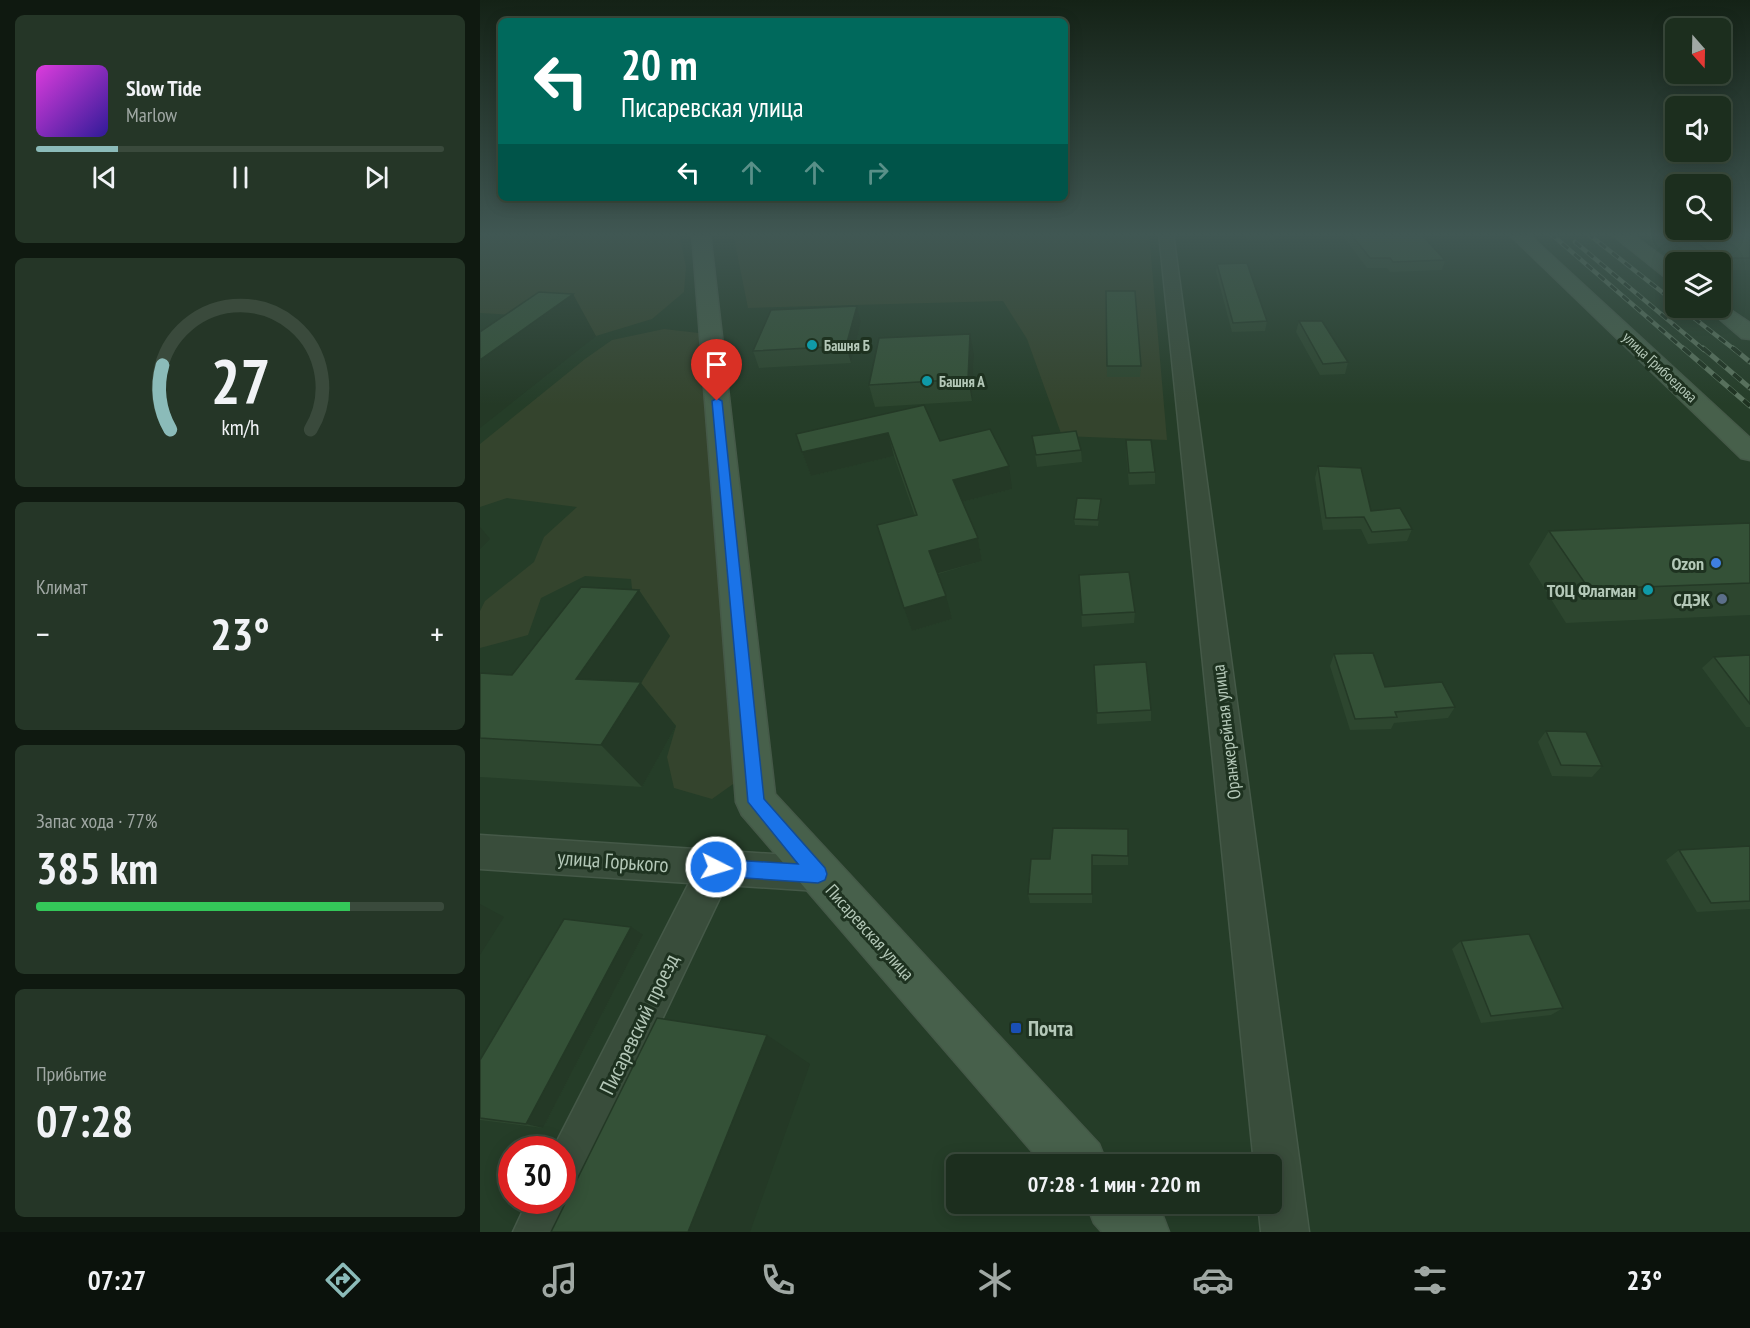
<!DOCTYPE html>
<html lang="ru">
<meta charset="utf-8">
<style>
body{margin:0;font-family:"PT Sans Narrow",sans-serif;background:#253627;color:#f1f3f6;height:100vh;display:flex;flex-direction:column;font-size:22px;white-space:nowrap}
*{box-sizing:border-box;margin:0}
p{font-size:20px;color:#a0a8a4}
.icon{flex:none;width:33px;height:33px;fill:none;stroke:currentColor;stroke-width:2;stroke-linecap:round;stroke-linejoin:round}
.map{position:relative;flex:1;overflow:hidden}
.panel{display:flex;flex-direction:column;gap:15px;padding:15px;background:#0f1910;width:480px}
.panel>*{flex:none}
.hud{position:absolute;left:18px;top:18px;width:570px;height:183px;border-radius:9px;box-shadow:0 3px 15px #0003,0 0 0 2px #3a4a3c;background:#00695c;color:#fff;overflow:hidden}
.needle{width:39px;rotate:160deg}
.buttons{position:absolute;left:1185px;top:18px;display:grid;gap:12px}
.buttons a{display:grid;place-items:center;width:66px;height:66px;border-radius:9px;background:#1c2e1e;box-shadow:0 3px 15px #0003,0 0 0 2px #3a4a3c;font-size:30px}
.speed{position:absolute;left:18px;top:1136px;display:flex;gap:12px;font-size:30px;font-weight:700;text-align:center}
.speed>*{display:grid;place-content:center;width:78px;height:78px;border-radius:50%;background:#1c2e1e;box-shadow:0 3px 15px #0003,0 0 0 2px #3a4a3c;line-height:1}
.speed .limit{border:9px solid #d22;background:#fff;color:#111}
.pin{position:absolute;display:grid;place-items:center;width:51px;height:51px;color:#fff;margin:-62px -26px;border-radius:50% 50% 50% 0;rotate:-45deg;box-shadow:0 0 6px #0007}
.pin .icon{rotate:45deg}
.me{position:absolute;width:66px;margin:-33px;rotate:95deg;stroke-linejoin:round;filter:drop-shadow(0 0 4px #0008)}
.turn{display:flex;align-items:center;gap:21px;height:126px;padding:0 24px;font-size:27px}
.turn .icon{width:78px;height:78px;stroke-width:2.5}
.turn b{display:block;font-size:42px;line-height:51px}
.lanes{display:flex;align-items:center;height:57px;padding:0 24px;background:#0003;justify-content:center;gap:30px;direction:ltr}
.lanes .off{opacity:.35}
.big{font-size:45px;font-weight:700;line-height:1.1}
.panel .tile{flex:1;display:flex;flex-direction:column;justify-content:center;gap:9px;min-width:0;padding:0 21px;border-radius:9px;background:#253627}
.panel .dial{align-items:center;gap:0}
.dial svg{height:156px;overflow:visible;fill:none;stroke:#3a4a3c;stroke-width:7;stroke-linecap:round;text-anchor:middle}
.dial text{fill:#f1f3f6;stroke:none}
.song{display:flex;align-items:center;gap:18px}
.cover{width:72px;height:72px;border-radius:9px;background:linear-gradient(135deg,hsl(300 70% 55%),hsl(250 70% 35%))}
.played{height:6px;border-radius:3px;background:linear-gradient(90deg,#8bbbb9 20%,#3a4a3c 20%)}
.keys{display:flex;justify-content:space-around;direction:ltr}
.heat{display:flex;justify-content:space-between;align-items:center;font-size:33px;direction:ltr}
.charge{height:9px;border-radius:4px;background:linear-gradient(90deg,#34c759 77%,#3a4a3c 0)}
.trip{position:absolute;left:466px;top:1154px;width:336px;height:60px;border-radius:9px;background:#1c2e1e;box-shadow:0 3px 15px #0003,0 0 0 2px #3a4a3c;font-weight:700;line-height:60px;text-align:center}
.menu{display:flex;height:96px;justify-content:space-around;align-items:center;background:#0b120c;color:#a0a8a4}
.menu .icon{width:42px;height:42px}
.menu .active{color:#8bbbb9}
.menu b{font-size:27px;color:#f1f3f6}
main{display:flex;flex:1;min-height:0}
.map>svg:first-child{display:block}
.green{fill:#34442d}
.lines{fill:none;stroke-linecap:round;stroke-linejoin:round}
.street-casing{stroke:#455948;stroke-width:3}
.secondary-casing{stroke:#455948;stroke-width:3}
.street{fill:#394d3b;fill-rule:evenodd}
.secondary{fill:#47604b;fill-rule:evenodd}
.rail-far1-casing{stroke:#5b745e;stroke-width:4.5}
.rail-casing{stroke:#5b745e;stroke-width:5}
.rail-far1{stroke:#1e3220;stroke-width:3;stroke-dasharray:8;stroke-linecap:butt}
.rail{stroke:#1e3220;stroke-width:4;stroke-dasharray:10;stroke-linecap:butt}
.wall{fill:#2d462f}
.shaded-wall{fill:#243926}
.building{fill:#345137;stroke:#243926;stroke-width:1.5}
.route{fill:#1a73e8;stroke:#114b97;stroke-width:1.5}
.culture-dot{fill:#0f9aa8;stroke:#1e3220;stroke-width:2}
.shop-dot{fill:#3f7fe0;stroke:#1e3220;stroke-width:2}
.service-dot{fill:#5c6f8a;stroke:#1e3220;stroke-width:2}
.transit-dot{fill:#1a4fb4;stroke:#1e3220;stroke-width:2}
.labels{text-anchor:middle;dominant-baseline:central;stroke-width:6;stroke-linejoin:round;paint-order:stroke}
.far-poi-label{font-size:15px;font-weight:bold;fill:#b4c8b8;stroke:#1e3220;text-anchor:start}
.far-street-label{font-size:15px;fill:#b4c8b8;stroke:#1e3220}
.poi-label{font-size:18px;font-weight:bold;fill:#b4c8b8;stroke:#1e3220;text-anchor:end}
.street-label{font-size:18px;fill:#b4c8b8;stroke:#1e3220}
.near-street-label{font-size:21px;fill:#b4c8b8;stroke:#1e3220}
.near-poi-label{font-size:21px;font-weight:bold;fill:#b4c8b8;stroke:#1e3220;text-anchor:start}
</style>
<main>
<section class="panel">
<div class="tile">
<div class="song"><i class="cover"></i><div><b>Slow Tide</b><p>Marlow</p></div></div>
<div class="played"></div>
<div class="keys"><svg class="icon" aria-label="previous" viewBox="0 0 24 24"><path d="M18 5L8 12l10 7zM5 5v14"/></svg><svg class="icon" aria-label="pause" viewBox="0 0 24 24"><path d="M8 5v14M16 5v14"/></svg><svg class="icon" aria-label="next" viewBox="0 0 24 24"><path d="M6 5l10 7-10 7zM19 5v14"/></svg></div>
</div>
<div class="tile dial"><svg viewBox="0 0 100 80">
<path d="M14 69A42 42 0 1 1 86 69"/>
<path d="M14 69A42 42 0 0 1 10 36" stroke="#8bbbb9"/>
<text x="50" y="56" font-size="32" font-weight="700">27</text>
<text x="50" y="72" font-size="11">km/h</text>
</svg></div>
<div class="tile"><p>Климат</p>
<div class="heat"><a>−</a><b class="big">23°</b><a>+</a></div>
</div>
<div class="tile"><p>Запас хода · 77%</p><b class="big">385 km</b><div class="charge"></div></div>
<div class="tile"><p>Прибытие</p><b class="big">07:28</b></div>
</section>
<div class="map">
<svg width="1270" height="1232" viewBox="0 0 1270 1232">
<rect width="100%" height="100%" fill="#253d28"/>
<path class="green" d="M0,233L76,236L68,242L107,233H199L206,267L204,292L172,319L116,336L53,316L0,313Z
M253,233H669L687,440L582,436L547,339L523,301L268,308Z
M184,329L219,333L263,777L232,799L194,788L187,757L196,726L136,722L154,608L151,579L105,576L61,598L48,635L0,648V611L5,601L54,562L64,537L97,507L27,498L0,507V444L105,359L132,340Z"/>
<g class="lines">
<g class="street-casing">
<path id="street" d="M679,233H693L829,1232H781L778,1203H792V1164H774Z
M0,835L338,857L351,862L356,874L351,886L338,891L246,885L98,1196L95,1197L96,1200L82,1232H33L48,1200H82V1149H73L209,883L0,869Z"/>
</g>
<g class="secondary-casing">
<path id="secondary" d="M212,233H230L295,794L619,1144L627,1164H563L262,815L256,802Z
M1028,233H1047L1270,438V460L1261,458Z
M1130,233H1150L1196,267V282L1189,280Z
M1240,303L1270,323V339L1262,338L1227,308H1240Z
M606,1203H673L681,1211L689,1232H622L614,1223Z"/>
</g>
<use href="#street" class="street"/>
<use href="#secondary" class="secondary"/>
<g class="rail-far1-casing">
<path id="rail-far1" d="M1070,233L1205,350
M1107,233L1196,303
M1095,242L1224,350
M1201,308L1255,350"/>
</g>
<g class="rail-casing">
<path id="rail" d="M1203,348L1270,406
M1223,348L1270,388
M1253,348L1270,362"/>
</g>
<use href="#rail-far1" class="rail-far1"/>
<use href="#rail" class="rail"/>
</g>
<path class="wall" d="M764,233H797L796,240H767Z
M861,233H940L965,260L962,270L910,272L907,268H887Z
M1181,233H1270V270H1240V262H1221Z
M737,264L787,321L785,331L752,332L736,272Z
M626,291L661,366L660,377H627Z
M377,306L381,322L371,363L279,368L273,351Z
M819,321L868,362L865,374L840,375L816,332Z
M494,355L492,401L395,407L389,385Z
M316,434L460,441L532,489L482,502L498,538L502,561L458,574L472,619L432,631L397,525L435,516L414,456L331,476L322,452Z
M552,436L601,450L602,462L557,467Z
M646,440L675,472V484L649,485L646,452Z
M838,466L891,511L932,529L927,541L888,544L881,529L843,530L835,478Z
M621,505L618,526L595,525L594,519Z
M1270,523V615L1086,623L1049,564L1069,531Z
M599,575L655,612L654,623L602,627Z
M159,590L190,636L161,683L196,726L162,787L0,777V673L32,675Z
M854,654L905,687L975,707L968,718L914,723L911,729L870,730L850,666Z
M1270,655V727H1266L1222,668L1234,657Z
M614,665L671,710V721L617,724Z
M1066,731L1122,766L1112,777L1072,776L1058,742Z
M648,829V865H613L612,903H550L548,894L570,859Z
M1270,846V909L1217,912L1186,860L1199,850Z
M163,935L63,1128L0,1120V1060Z
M981,941L1083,1008L1071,1015L1001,1023L972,949Z"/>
<path class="shaded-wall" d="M93,294L116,336L0,428V360Z
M377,306L381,322L371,363L366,346Z
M490,334L494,355L492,401L488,379Z
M408,433L414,456L331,476L322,452Z
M529,466L532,489L478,503L473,480Z
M0,527L10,539L0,549Z
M498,538L502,561L455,574L449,551Z
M159,590L190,636L161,683L196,726L162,787L121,745L96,679Z
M466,596L472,619L432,631L424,608Z
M0,904L24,917L0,955Z
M151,927L163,935L63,1128L46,1124Z
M287,1035L330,1064L270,1232H208Z"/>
<path class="building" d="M870,233H940L965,260L913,262L910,258H890Z
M1203,233H1270V258H1238Z
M767,263L787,321L753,323L737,264Z
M626,291H655L661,366H627Z
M59,292L93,294L0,360V332Z
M377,306L366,346L273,351L291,310Z
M819,321H842L868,362L843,364Z
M490,334L488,379L389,385L399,338Z
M444,405L460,441L510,429L529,466L473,480L498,538L449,551L466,596L424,608L397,525L437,515L408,433L322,452L316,434Z
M596,431L601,450L556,455L552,436Z
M646,440H671L675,472L649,473Z
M838,466L881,468L891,511L920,508L932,529L892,532L884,517L846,518Z
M597,498L621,499L618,520L594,519Z
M1270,523V583L1109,589L1069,531Z
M649,572L655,612L602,615L599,575Z
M101,587L159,590L96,679L161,682L121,745L0,738V673L32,675Z
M893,653L905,687L962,682L975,707L915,712L917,717L875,719L854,654Z
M1270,655V704L1234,657Z
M666,662L671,710L617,713L614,665Z
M1066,731L1106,732L1122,766L1081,765Z
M573,828L648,829V856L612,855V894H548L551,859H570Z
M1270,846V901L1231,903L1199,850Z
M84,919L151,927L46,1124L0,1118V1060Z
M1049,934L1083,1008L1011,1016L981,941Z
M177,1018L287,1035L208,1232H71Z"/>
<linearGradient id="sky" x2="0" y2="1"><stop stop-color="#142216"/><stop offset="0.58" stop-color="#405753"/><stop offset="1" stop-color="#405753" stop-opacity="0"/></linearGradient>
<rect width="1270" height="405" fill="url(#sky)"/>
<path class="route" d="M237,398L242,401L284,799L345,868L347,874L345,880L338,883L236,876L230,874L227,867L230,861L236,859L318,864L268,802L232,401Z"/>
<g class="culture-dot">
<circle cx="332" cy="345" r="6"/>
<circle cx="447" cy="381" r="6"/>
<circle cx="1168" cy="590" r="6"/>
</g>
<circle class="shop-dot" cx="1236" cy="563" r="6"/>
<circle class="service-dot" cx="1242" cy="599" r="6"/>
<rect class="transit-dot" x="530" y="1022" width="12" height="12" rx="3"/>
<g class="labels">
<g class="far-poi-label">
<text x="344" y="345">Башня Б</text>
<text x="459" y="381">Башня А</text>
</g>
<g class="far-street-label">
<text transform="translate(1180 367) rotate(43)">улица Грибоедова</text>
</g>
<g class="poi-label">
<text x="1224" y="563">Ozon</text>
<text x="1156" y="590">ТОЦ Флагман</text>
<text x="1230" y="599">СДЭК</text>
</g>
<g class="street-label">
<text transform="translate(746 732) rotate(-97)">Оранжерейная улица</text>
<text transform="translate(390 932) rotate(48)">Писаревская улица</text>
</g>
<g class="near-street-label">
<text transform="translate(133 861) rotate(4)">улица Горького</text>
<text transform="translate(159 1024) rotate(-64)">Писаревский проезд</text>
</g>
<g class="near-poi-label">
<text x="548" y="1028">Почта</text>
</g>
</g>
</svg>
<div class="buttons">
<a><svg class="needle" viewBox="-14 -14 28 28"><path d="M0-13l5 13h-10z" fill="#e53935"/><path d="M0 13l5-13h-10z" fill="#a0a8a4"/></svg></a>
<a><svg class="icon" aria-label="sound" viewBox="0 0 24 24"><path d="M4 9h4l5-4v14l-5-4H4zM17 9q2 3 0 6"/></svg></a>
<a><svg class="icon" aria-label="search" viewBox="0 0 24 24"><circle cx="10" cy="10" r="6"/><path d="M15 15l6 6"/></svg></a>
<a><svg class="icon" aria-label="layers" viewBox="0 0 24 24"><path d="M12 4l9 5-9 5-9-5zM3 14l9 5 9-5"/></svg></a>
</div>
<div class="speed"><div class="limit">30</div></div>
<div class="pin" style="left:237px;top:401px;background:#d93025"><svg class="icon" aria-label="arrive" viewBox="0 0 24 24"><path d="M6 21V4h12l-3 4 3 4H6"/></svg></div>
<svg class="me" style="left:236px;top:867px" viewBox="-20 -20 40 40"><circle r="17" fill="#1a73e8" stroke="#fff" stroke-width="3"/><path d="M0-11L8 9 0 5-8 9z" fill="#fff"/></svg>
<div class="trip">07:28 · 1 мин · 220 m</div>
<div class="hud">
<div class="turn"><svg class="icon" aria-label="left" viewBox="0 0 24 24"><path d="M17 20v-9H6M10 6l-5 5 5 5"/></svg><div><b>20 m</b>Писаревская улица</div></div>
<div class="lanes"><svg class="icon" aria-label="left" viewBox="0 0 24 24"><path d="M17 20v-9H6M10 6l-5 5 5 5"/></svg><svg class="icon off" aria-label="ahead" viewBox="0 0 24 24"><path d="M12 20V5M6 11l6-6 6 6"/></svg><svg class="icon off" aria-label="ahead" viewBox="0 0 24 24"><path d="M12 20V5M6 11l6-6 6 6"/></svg><svg class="icon off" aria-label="right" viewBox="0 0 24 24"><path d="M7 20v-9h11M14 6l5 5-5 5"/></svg></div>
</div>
</div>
</main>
<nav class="menu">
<b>07:27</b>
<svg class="icon active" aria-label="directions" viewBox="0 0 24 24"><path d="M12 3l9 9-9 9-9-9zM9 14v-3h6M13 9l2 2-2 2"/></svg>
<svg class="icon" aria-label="music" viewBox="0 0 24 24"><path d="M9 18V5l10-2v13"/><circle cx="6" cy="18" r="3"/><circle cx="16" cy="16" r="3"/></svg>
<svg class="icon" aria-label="phone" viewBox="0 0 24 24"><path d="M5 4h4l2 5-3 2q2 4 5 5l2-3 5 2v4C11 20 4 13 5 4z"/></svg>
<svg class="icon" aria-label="climate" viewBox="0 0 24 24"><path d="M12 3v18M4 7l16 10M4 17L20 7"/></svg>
<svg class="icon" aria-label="car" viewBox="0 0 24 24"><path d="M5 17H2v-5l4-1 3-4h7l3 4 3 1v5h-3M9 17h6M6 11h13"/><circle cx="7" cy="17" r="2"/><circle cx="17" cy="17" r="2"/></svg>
<svg class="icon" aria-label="filters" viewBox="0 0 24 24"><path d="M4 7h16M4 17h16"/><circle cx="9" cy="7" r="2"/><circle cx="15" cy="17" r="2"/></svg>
<b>23°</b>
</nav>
